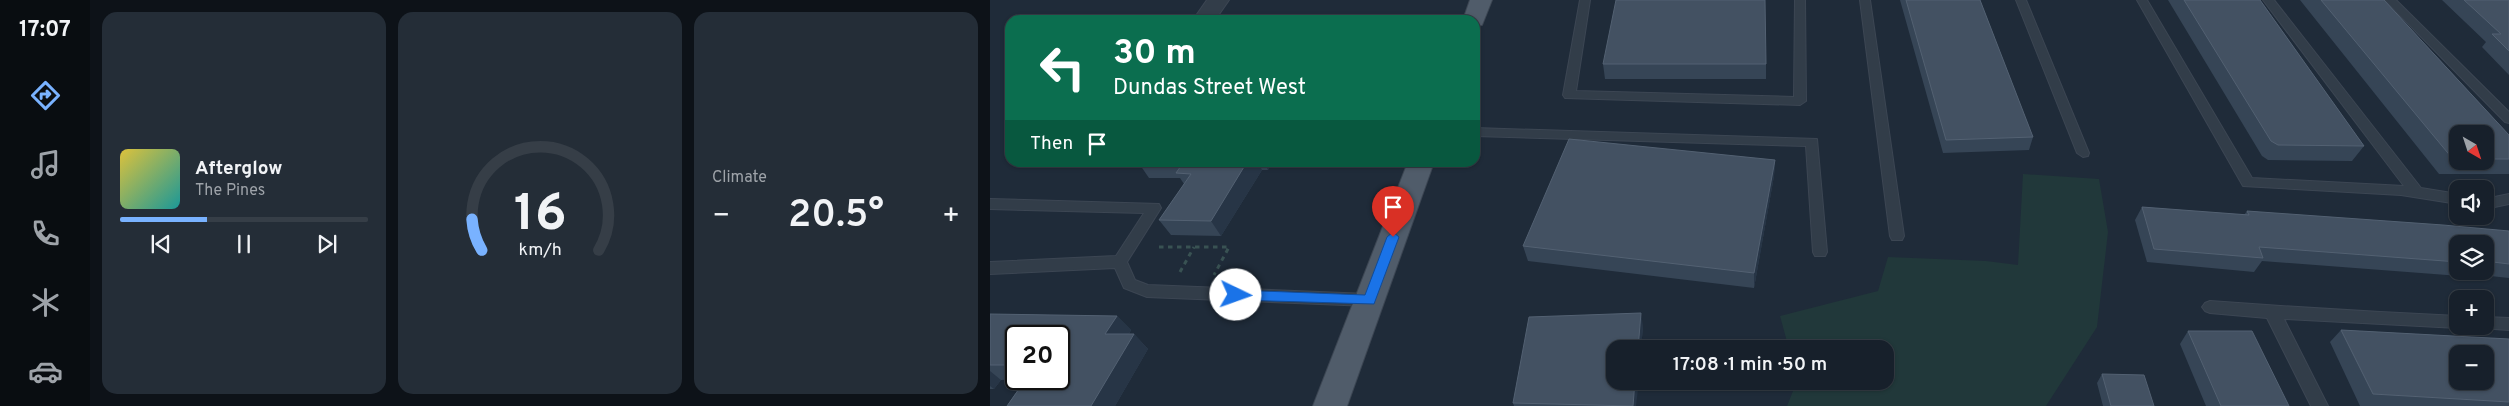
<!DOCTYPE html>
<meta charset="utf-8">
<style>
body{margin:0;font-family:Overpass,sans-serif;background:#242d37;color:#f1f3f6;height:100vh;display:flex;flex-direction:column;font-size:19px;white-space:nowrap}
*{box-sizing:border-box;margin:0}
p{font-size:16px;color:#9ea3a9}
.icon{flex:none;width:28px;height:28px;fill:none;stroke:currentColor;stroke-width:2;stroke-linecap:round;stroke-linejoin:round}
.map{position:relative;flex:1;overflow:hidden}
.side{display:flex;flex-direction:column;gap:12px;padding:12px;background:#0d1218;width:900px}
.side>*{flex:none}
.top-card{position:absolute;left:15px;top:15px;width:475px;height:152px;border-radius:15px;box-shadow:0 1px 4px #0004,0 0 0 1px #363e47;background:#0b6e4f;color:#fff;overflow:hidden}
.needle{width:32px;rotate:141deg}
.fabs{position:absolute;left:1459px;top:125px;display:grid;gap:10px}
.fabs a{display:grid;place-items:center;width:45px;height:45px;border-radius:10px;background:#17202b;box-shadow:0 1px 4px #0004,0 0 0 1px #363e47;font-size:25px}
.speed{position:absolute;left:15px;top:325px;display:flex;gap:10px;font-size:25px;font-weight:700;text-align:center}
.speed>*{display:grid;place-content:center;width:65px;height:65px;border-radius:50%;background:#17202b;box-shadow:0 1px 4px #0004,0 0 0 1px #363e47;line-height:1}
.speed .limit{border:2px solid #111;border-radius:8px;background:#fff;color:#111}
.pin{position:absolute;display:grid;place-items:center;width:42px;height:42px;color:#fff;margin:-51px -21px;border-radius:50% 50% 50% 0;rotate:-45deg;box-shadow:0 0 5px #0007}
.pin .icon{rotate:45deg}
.me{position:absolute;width:55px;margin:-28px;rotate:93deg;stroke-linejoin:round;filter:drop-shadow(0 0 4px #0008)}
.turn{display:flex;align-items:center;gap:18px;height:105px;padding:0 25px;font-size:22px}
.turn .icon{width:65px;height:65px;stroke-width:2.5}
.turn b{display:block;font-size:35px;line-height:42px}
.then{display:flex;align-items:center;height:48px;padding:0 25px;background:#0003;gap:10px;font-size:19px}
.big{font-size:38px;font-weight:600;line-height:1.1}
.side .widget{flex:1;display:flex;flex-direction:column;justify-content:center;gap:8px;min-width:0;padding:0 18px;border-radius:15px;background:#242d37}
.side .dial{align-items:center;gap:0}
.dial svg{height:130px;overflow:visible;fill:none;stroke:#363e47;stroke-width:7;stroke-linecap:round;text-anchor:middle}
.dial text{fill:#f1f3f6;stroke:none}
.song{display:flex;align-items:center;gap:15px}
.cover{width:60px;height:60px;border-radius:8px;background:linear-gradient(135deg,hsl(50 70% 55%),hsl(180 70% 35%))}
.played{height:5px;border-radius:2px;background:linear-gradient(90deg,#79b2ff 35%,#363e47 35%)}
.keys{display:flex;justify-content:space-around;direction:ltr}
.heat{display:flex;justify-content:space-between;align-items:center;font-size:28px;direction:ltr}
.side .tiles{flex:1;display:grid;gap:12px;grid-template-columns:repeat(3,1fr)}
.trip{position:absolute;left:616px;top:340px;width:288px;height:50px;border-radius:15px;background:#17202b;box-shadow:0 1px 4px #0004,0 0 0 1px #363e47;font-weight:600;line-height:50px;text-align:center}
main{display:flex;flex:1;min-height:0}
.menu{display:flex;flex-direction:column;width:90px;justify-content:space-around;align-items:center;background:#090d11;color:#9ea3a9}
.menu .icon{width:35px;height:35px}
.menu .on{color:#79b2ff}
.menu b{font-size:22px;color:#f1f3f6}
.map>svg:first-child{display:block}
.green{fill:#21383a}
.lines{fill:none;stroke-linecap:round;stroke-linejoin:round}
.service-casing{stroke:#3c4653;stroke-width:2}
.minor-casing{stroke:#3c4653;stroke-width:2}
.primary-casing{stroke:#3c4653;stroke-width:2}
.path{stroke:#395253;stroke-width:3;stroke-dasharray:4.5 4.5;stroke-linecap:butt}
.service{fill:#323d49;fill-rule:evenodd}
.minor{fill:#323d49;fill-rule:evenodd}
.primary{fill:#505c6a;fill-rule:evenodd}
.wall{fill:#364556;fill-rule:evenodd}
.shaded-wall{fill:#273546}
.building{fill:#435162;stroke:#536172;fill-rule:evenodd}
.route{fill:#1a73e8;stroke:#114b97}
</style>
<main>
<nav class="menu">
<b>17:07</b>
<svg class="icon on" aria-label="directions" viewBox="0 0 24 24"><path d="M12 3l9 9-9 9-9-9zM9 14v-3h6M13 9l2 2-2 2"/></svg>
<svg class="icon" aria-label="music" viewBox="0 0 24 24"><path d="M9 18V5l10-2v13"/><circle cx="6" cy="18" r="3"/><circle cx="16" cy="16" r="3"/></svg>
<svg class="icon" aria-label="phone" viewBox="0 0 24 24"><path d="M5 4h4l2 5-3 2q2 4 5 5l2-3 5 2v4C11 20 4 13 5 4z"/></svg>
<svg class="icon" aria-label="climate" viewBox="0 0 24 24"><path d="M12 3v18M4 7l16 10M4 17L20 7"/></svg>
<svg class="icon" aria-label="car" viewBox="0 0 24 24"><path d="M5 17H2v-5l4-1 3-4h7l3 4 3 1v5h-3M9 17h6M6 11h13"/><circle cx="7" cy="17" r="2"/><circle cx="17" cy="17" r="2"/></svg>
</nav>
<section class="side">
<div class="tiles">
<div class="widget">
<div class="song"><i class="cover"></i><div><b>Afterglow</b><p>The Pines</p></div></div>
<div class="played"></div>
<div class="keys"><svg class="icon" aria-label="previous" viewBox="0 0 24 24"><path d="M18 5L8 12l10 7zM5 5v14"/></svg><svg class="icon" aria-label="pause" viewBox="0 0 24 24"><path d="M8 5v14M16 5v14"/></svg><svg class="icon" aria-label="next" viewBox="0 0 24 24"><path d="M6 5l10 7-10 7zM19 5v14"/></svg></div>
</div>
<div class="widget dial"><svg viewBox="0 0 100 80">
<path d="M14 69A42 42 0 1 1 86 69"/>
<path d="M14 69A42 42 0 0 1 8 50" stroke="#79b2ff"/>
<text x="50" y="56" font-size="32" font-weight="700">16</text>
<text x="50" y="72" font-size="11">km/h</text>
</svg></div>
<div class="widget"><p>Climate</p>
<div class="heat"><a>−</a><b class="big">20.5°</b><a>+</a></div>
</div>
</div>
</section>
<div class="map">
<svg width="1519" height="406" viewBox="0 0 1519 406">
<rect width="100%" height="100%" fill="#1f2b39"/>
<path class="green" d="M1033,174L1109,179L1118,232L1107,327L1056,406H797L807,381H895V349H799L790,316L888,291L898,257L996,261L1028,265Z"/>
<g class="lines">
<g class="service-casing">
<path id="service" d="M590,0H600L586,91L804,97L805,0H815L816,101L810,105L575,98L573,95Z
M870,0H880L914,236L912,240H902L900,236Z
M1026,0H1036L1099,153L1098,156L1093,157L1087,153Z
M1147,0H1157L1262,178L1414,186L1273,0H1284L1431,188L1468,194V204L1411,195L1253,186Z
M1395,0H1406L1519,112V123L1515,122Z
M485,128L827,139L837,252L835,256H825L823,252L816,146L485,136Z
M1519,194V204L1495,209V199Z
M0,199L169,204L171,208L137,262L145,280L158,285L379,294L384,296L387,300L384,304L379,306L157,297L134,288L125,268L0,274V262L126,256L154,213L0,209Z
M1220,301C1302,307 1384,312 1468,316V326H1474L1468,328L1294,319L1338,406H1321L1277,318L1220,313L1215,311L1212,307L1215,303Z
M1495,317L1519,318V330L1489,328L1495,326Z"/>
</g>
<g class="minor-casing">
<path id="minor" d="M217,0H239L225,20H203Z"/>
</g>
<g class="primary-casing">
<path id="primary" d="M480,0H502L492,25L485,26V20H473Z
M418,162H444L357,406H323Z"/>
</g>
<path class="path" d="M169,247H239L224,275
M190,272L204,247"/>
<use href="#service" class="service"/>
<use href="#minor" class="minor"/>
<use href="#primary" class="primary"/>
</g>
<path class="wall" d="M910,0H990L1043,137L1039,150L953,153Z
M1178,0H1270L1374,146L1362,161L1278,160L1272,156Z
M1310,0H1394L1519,135V174H1449ZM1468,134H1495V161H1468Z
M1452,0H1519V75L1492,47L1496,42Z
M613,64H776V79H615Z
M785,160L784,176L764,288L538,261L533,246Z
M148,162H282L278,170H272L231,236L181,235L169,220L194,184L190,178H159Z
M1152,207L1254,215L1257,211L1519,231V278L1472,273L1470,276L1272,261L1264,272L1157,262L1145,220ZM1468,244H1495V271H1468Z
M0,314L127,316L141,330L139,334H144L158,349L125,406H17L35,379L11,380L4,389H0ZM26,336H69V379H26Z
M653,326L651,349H625L646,406H524L523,403Z
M1351,330L1519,339V406H1370L1340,342Z
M1198,331L1299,406H1216L1190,344Z
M1112,374L1164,406H1113L1107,383Z"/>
<path class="shaded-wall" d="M785,160L784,176L764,288V273Z
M257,162H268L272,170L231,236L221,221Z
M274,162H282L278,170Z
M651,313L653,326L651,349H648Z
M127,316L141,330L130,349L115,334Z
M144,334L158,349L125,406H101Z
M0,371L11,380L4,389L0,386Z
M645,381H649L646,406H643Z"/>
<path class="building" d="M626,0H775L776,64H613Z
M916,0H990L1043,137L956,140Z
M1194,0H1270L1374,146L1288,145L1281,141Z
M1331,0H1394L1519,135V159H1495V134H1468V158H1462Z
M1474,0H1519V51L1502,34H1511Z
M579,139L785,160L764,273L533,246Z
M148,162H257L221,221L169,220L201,174L186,173L193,163Z
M1152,207L1259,215L1257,211L1453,225L1519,231V264L1495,261V244H1468V262L1269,247L1273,258L1164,249Z
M651,313L648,349H625V381H645L643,406L523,403L539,317Z
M0,314L127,316L115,334H144L101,406H17L36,379H69V336H26V365H0Z
M1351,330L1519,339V402L1383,394ZM1468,354H1495V381H1468Z
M1198,331H1262L1299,406H1231Z
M1112,374L1154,375L1164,406H1121Z"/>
<path class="route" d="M403,232L409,237L384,304L246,300L240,295L246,290L375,295L397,237Z"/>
</svg>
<div class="fabs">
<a><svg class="needle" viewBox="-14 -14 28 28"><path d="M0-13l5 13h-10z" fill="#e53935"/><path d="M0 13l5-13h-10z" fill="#9ea3a9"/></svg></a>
<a><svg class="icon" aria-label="sound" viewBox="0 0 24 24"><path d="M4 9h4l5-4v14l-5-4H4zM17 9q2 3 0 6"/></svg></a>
<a><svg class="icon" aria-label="layers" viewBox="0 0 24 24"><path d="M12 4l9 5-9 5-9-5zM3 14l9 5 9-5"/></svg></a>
<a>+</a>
<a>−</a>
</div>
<div class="speed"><div class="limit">20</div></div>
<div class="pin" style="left:403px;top:237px;background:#d93025"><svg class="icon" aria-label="arrive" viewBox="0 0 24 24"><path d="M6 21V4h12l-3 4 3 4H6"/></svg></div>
<svg class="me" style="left:246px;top:295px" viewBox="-20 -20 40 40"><circle r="19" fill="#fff"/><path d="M0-13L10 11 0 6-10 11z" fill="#1a73e8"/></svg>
<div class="trip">17:08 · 1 min · 50 m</div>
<div class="top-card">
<div class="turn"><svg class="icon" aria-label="left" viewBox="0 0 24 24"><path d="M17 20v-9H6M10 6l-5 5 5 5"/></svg><div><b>30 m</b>Dundas Street West</div></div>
<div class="then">Then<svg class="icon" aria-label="arrive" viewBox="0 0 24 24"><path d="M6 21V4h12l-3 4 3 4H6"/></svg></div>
</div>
</div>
</main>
